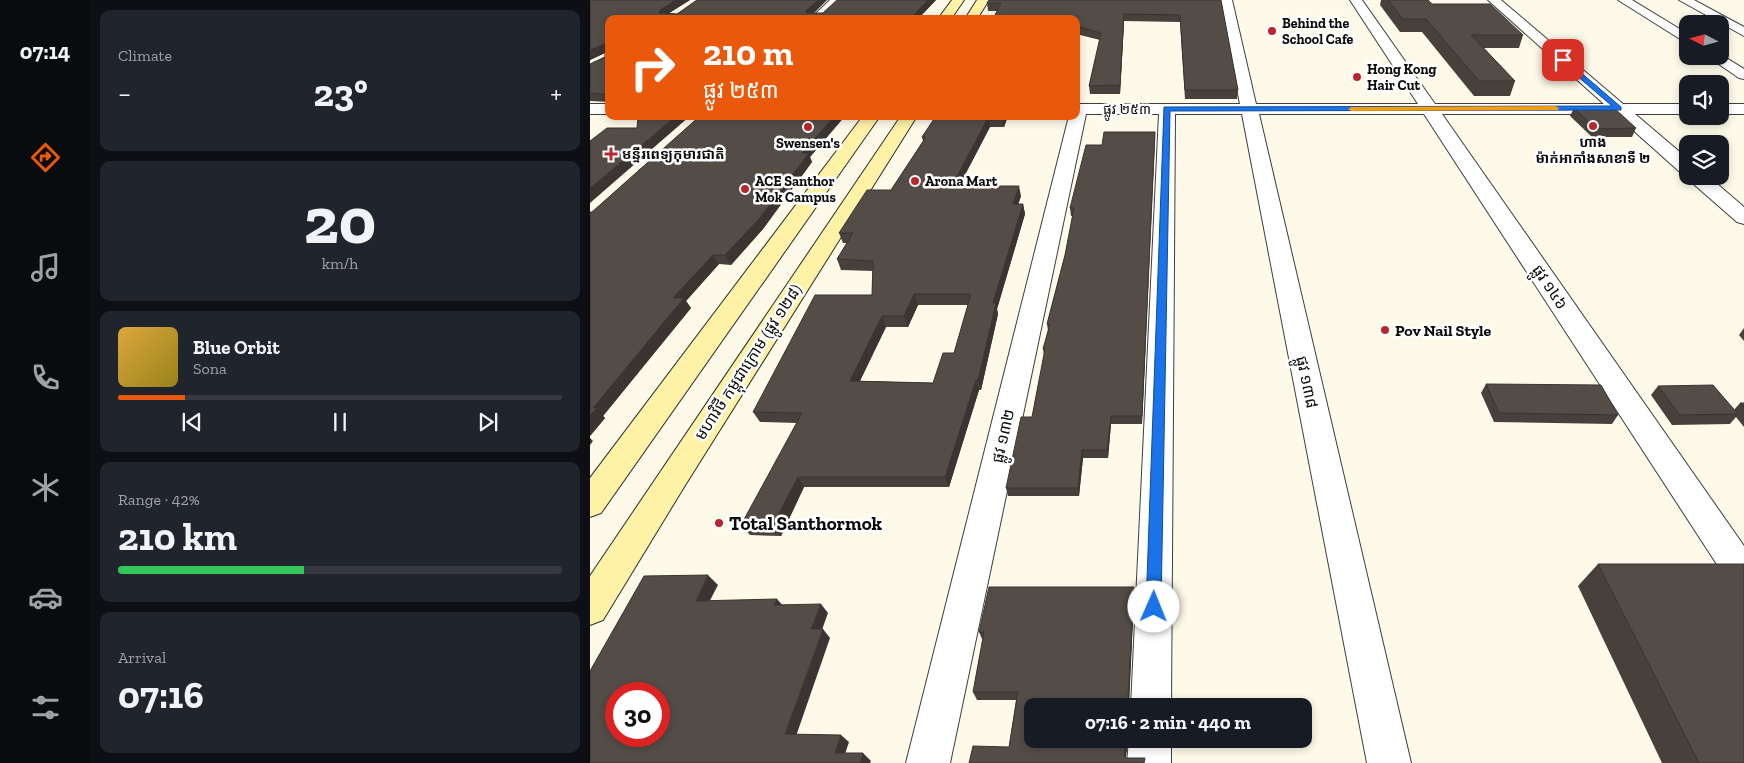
<!DOCTYPE html>
<meta charset="utf-8">
<style>
body{margin:0;font-family:"Zilla Slab","Noto Sans Khmer",serif;background:#20242c;color:#f1f3f6;height:100vh;display:flex;flex-direction:column;font-size:19px;white-space:nowrap}
*{box-sizing:border-box;margin:0}
p{font-size:16px;color:#9ea1a6}
.icon{flex:none;width:28px;height:28px;fill:none;stroke:currentColor;stroke-width:2;stroke-linecap:round;stroke-linejoin:round}
.map{position:relative;flex:1;overflow:hidden}
.drawer{display:flex;flex-direction:column;gap:10px;padding:10px;background:#0d0f14;width:500px}
.drawer>*{flex:none}
.guide{position:absolute;left:15px;top:15px;width:475px;height:105px;border-radius:10px;box-shadow:0 2px 8px #0003;background:#ea580c;color:#fff;overflow:hidden}
.needle{width:32px;rotate:276deg}
.controls{position:absolute;left:1089px;top:15px;display:grid;gap:10px}
.controls a{display:grid;place-items:center;width:50px;height:50px;border-radius:10px;background:#171b24;box-shadow:0 2px 8px #0003;font-size:25px}
.speed{position:absolute;left:15px;top:682px;display:flex;gap:10px;font-size:25px;font-weight:700;text-align:center}
.speed>*{display:grid;place-content:center;width:65px;height:65px;border-radius:50%;background:#171b24;box-shadow:0 2px 8px #0003;line-height:1}
.speed .limit{border:8px solid #d22;background:#fff;color:#111}
.pin{position:absolute;display:grid;place-items:center;width:42px;height:42px;color:#fff;margin:-21px;border-radius:10px;box-shadow:0 2px 8px #0006}
.me{position:absolute;width:55px;margin:-28px;rotate:1deg;stroke-linejoin:round;filter:drop-shadow(0 0 4px #0008)}
.turn{display:flex;align-items:center;gap:18px;height:105px;padding:0 15px;font-size:22px}
.turn .icon{width:65px;height:65px;stroke-width:2.5}
.turn b{display:block;font-size:35px;line-height:42px}
.big{font-size:38px;font-weight:800;line-height:1.1}
.drawer .widget{flex:1;display:flex;flex-direction:column;justify-content:center;gap:8px;min-width:0;padding:0 18px;border-radius:10px;background:#20242c}
.drawer .dial{align-items:center;gap:0}
.dial b{font-size:65px;line-height:1}
.song{display:flex;align-items:center;gap:15px}
.cover{width:60px;height:60px;border-radius:8px;background:linear-gradient(135deg,hsl(40 70% 55%),hsl(50 70% 35%))}
.played{height:5px;border-radius:2px;background:linear-gradient(90deg,#ea580c 15%,#363941 15%)}
.keys{display:flex;justify-content:space-around;direction:ltr}
.heat{display:flex;justify-content:space-between;align-items:center;font-size:28px;direction:ltr}
.charge{height:8px;border-radius:4px;background:linear-gradient(90deg,#34c759 42%,#363941 0)}
.trip{position:absolute;left:434px;top:698px;width:288px;height:50px;border-radius:10px;background:#171b24;box-shadow:0 2px 8px #0003;font-weight:800;line-height:50px;text-align:center}
main{display:flex;flex:1;min-height:0}
.tab-bar{display:flex;flex-direction:column;width:90px;justify-content:space-around;align-items:center;background:#090b0e;color:#9ea1a6}
.tab-bar .icon{width:35px;height:35px}
.tab-bar .on{color:#ea580c}
.tab-bar b{font-size:22px;color:#f1f3f6}
.map>svg:first-child{display:block}
.lines{fill:none;stroke-linecap:round;stroke-linejoin:round}
.minor-casing{stroke:#3e3e3e;stroke-width:2}
.secondary-casing{stroke:#2d2d2d;stroke-width:2}
.minor{fill:#fff;fill-rule:evenodd}
.secondary{fill:#fdf2a5;fill-rule:evenodd}
.wall{fill:#47413d;fill-rule:evenodd}
.shaded-wall{fill:#3a3532}
.building{fill:#534c47;stroke:#3a3532;fill-rule:evenodd}
.route{fill:#1a73e8;stroke:#114b97}
.slow{fill:#f59e0b}
.poi-dot{fill:#b62730;stroke:#fff;stroke-width:2}
.labels{text-anchor:middle;dominant-baseline:central;stroke-width:5;stroke-linejoin:round;paint-order:stroke}
.far-poi-label{font-size:14px;font-weight:bold;fill:#0b0b0b;stroke:#fff;text-anchor:start}
.far-street-label{font-size:14px;fill:#0b0b0b;stroke:#fff}
.street-label{font-size:16px;fill:#0b0b0b;stroke:#fff}
.poi-label{font-size:16px;font-weight:bold;fill:#0b0b0b;stroke:#fff;text-anchor:start}
.near-poi-label{font-size:19px;font-weight:bold;fill:#0b0b0b;stroke:#fff;text-anchor:start}
</style>
<main>
<nav class="tab-bar">
<b>07:14</b>
<svg class="icon on" aria-label="directions" viewBox="0 0 24 24"><path d="M12 3l9 9-9 9-9-9zM9 14v-3h6M13 9l2 2-2 2"/></svg>
<svg class="icon" aria-label="music" viewBox="0 0 24 24"><path d="M9 18V5l10-2v13"/><circle cx="6" cy="18" r="3"/><circle cx="16" cy="16" r="3"/></svg>
<svg class="icon" aria-label="phone" viewBox="0 0 24 24"><path d="M5 4h4l2 5-3 2q2 4 5 5l2-3 5 2v4C11 20 4 13 5 4z"/></svg>
<svg class="icon" aria-label="climate" viewBox="0 0 24 24"><path d="M12 3v18M4 7l16 10M4 17L20 7"/></svg>
<svg class="icon" aria-label="car" viewBox="0 0 24 24"><path d="M5 17H2v-5l4-1 3-4h7l3 4 3 1v5h-3M9 17h6M6 11h13"/><circle cx="7" cy="17" r="2"/><circle cx="17" cy="17" r="2"/></svg>
<svg class="icon" aria-label="filters" viewBox="0 0 24 24"><path d="M4 7h16M4 17h16"/><circle cx="9" cy="7" r="2"/><circle cx="15" cy="17" r="2"/></svg>
</nav>
<section class="drawer">
<div class="widget"><p>Climate</p>
<div class="heat"><a>−</a><b class="big">23°</b><a>+</a></div>
</div>
<div class="widget dial"><b>20</b><p>km/h</p></div>
<div class="widget">
<div class="song"><i class="cover"></i><div><b>Blue Orbit</b><p>Sona</p></div></div>
<div class="played"></div>
<div class="keys"><svg class="icon" aria-label="previous" viewBox="0 0 24 24"><path d="M18 5L8 12l10 7zM5 5v14"/></svg><svg class="icon" aria-label="pause" viewBox="0 0 24 24"><path d="M8 5v14M16 5v14"/></svg><svg class="icon" aria-label="next" viewBox="0 0 24 24"><path d="M6 5l10 7-10 7zM19 5v14"/></svg></div>
</div>
<div class="widget"><p>Range · 42%</p><b class="big">210 km</b><div class="charge"></div></div>
<div class="widget"><p>Arrival</p><b class="big">07:16</b></div>
</section>
<div class="map">
<svg width="1154" height="763" viewBox="0 0 1154 763">
<rect width="100%" height="100%" fill="#fefae9"/>
<g class="lines">
<g class="minor-casing">
<path id="minor" d="M240,0H253L234,19H220Z
M630,0H642L666,104H828L760,0H772L845,104H1014L898,0H911L1033,104H1098V114H1045L1098,159V175L1091,173L1025,114H852L1154,546V591L1141,586L834,114H669L821,763H777L652,114H585L581,706H541L569,114H496L360,763H316L479,116H486V104H650Z
M1028,0H1042L1098,34V44Z
M1089,0H1104L1154,27V36Z
M1130,54L1154,69V79L1149,78L1117,56H1130Z
M0,104H19V114H0Z
M1130,104H1154V114H1130Z
M1098,175V176H1118L1154,207V224L1147,222L1099,180L1096,176Z
M539,739H581V763H537Z"/>
</g>
<g class="secondary-casing">
<path id="secondary" d="M362,0H374L361,19H348Z
M387,0H399L387,19H375Z
M273,116H290L11,513L0,517V478Z
M311,116H327L94,487L13,620L0,625V576Z"/>
</g>
<use href="#minor" class="minor"/>
<use href="#secondary" class="secondary"/>
</g>
<path class="wall" d="M0,0H100L79,13L87,14L107,0H237L223,13H233L247,0H346L328,19H19V102L0,101V64L15,57V53L0,60Z
M631,0L648,90L647,99H595L590,22L534,21L530,94H500L499,86L510,40L486,34V19L407,11H398L397,3Z
M791,0H838L842,4L933,35L929,48H894L925,81L920,96H884L832,32H810L790,5Z
M984,108L1046,128L1042,137H1002L980,116Z
M110,116H255L220,157L222,162L173,229L141,265L129,264L96,301L101,308L13,416L15,418L0,436L2,212Z
M346,116H418L414,127H400L369,186L431,196L428,204H433L435,214L407,309L408,314L391,390H389L359,487H214L191,536L160,535L151,525L207,423L170,422L163,412L282,295L283,271L251,270L247,259L257,243H253L249,233L301,190L333,141L332,137ZM328,305H378L364,353L343,383L270,381L296,327H318Z
M565,132L552,424H521L518,458H493L489,496H418L416,488L442,417L454,355L453,349L458,331L457,324L475,255L483,216H481L480,208L512,145Z
M1154,328V341L1149,335Z
M896,384L1028,415L1022,424L904,422L891,393Z
M1068,386L1144,410L1150,403H1154V427L1146,417L1140,424L1082,425L1061,395Z
M1008,564L1154,763H1072L988,586Z
M544,587V597L539,699L442,739H538L536,757L419,747L426,700H387L383,692L393,641L389,632Z"/>
<path class="shaded-wall" d="M86,0H100L73,17L69,13L70,10Z
M228,0H237L219,18L216,13V11Z
M338,0H346L328,19H320Z
M534,14V21L530,94V85Z
M15,44L19,51L0,60V50Z
M86,116H100L0,203V188Z
M245,116H255L220,157L222,162L173,229L141,265L135,255L212,153Z
M413,116H418L414,127L412,118Z
M398,118L400,127L364,196L362,186Z
M565,132V139L552,424V416Z
M429,186L431,196L425,214L423,204Z
M433,204L435,214L407,309L408,314L391,390L388,380L403,303Z
M123,255L129,264L96,301L101,308L13,416L15,418L0,436V415L3,408L83,298Z
M324,294L328,305L318,327L314,316Z
M292,316L296,327L265,391L260,381Z
M386,380L389,390L359,487L355,477Z
M521,416V424L518,458L517,450Z
M0,438L3,441L0,445Z
M492,450L493,458L489,496L488,488Z
M208,477L214,487L191,536L183,525Z
M118,575L128,585L115,610L106,601Z
M544,587V597L539,706L538,698Z
M187,599L195,608L184,605Z
M231,604L238,613L229,638L221,629Z
M233,629L240,638L204,742L195,734Z
M251,735L259,742L253,760L245,753Z
M536,739H538L535,763L534,756Z
M273,753L281,761L280,763H270Z"/>
<path class="building" d="M0,0H86L70,10L69,13L87,14L107,0H228L216,11V13H233L247,0H338L320,19H326H19V95L0,93V64L15,57V44L0,50Z
M399,0H631L648,90H595L590,15L534,14L530,85L499,86L511,33L486,26V19H403L411,3H397Z
M798,0H838L842,4H900L933,35H881L925,81H889L836,19H813Z
M984,108H1024L1046,128L1006,129Z
M48,116H86L0,188V141L17,128H47Z
M110,116H245L212,153H219L169,219L135,255H123L83,298H94L3,408H7L0,415V212H2Z
M346,116H413L412,118H398L362,186H429L423,204H433L403,303H406L388,380H386L355,477H208L183,525H151L212,413L163,412L225,295H282L283,261L247,259L263,233H249L277,190H301L336,137H332ZM324,294H381L364,353H353L343,383L260,381L292,316H314Z
M514,132H565L552,416H521L517,450H492L488,488H416L431,417H442L455,349H453L460,324H457L475,255L484,208H480L496,145H512Z
M896,384L1011,385L1028,415L909,413Z
M1123,385L1148,414L1090,415L1068,386Z
M1150,403H1154V407Z
M1008,564H1154V763H1109Z
M118,575L106,601L187,599L184,605L231,604L221,629H233L195,734L251,735L245,753H273L270,763H0V671L54,576ZM26,694H69V736H26Z
M399,587H544L538,698L540,700L556,701V706H442V739H536L534,756L536,758H555L554,763H379L383,746L419,747L428,692H383L394,632H389Z"/>
<path class="route" d="M971,59H975L1031,107V110L580,111L571,607L569,612L564,614L558,612L556,607L574,107L1022,106L971,62Z"/>
<path class="slow" d="M965,106L969,108L968,110L761,111L758,109L761,107Z"/>
<g class="poi-dot">
<circle cx="682" cy="31" r="5"/>
<circle cx="767" cy="77" r="5"/>
<circle cx="1003" cy="126" r="5"/>
<circle cx="218" cy="127" r="5"/>
<path d="M18.5 146.5h5v5h5v5h-5v5h-5v-5h-5v-5h5z"/>
<circle cx="325" cy="181" r="5"/>
<circle cx="155" cy="189" r="5"/>
<circle cx="795" cy="330" r="5"/>
<circle cx="129" cy="523" r="5"/>
</g>
<g class="labels">
<g class="far-poi-label">
<text x="692" y="23">Behind the<tspan x="692" dy="16">School Cafe</tspan></text>
<text x="777" y="69">Hong Kong<tspan x="777" dy="16">Hair Cut</tspan></text>
<text x="1003" y="142" text-anchor="middle">ហាង<tspan x="1003" dy="16">ម៉ាក់អាកាំងសាខាទី ២</tspan></text>
<text x="218" y="143" text-anchor="middle">Swensen's</text>
<text x="32" y="154">មន្ទីរពេទ្យកុមារជាតិ</text>
<text x="165" y="181">ACE Santhor<tspan x="165" dy="16">Mok Campus</tspan></text>
<text x="335" y="181">Arona Mart</text>
</g>
<g class="far-street-label">
<text x="537" y="109">ផ្លូវ ២៥៣</text>
</g>
<g class="street-label">
<text transform="translate(960 287) rotate(56)">ផ្លូវ ១៤៦</text>
<text transform="translate(158 362) rotate(-57)">មហាវិថី កម្ពុជាក្រោម (ផ្លូវ ១២៨)</text>
<text transform="translate(717 382) rotate(78)">ផ្លូវ ១៣៨</text>
<text transform="translate(413 436) rotate(-77)">ផ្លូវ ១៣២</text>
</g>
<g class="poi-label">
<text x="805" y="330">Pov Nail Style</text>
</g>
<g class="near-poi-label">
<text x="139" y="523">Total Santhormok</text>
</g>
</g>
</svg>
<div class="controls">
<a><svg class="needle" viewBox="-14 -14 28 28"><path d="M0-13l5 13h-10z" fill="#e53935"/><path d="M0 13l5-13h-10z" fill="#9ea1a6"/></svg></a>
<a><svg class="icon" aria-label="sound" viewBox="0 0 24 24"><path d="M4 9h4l5-4v14l-5-4H4zM17 9q2 3 0 6"/></svg></a>
<a><svg class="icon" aria-label="layers" viewBox="0 0 24 24"><path d="M12 4l9 5-9 5-9-5zM3 14l9 5 9-5"/></svg></a>
</div>
<div class="speed"><div class="limit">30</div></div>
<div class="pin" style="left:973px;top:60px;background:#d93025"><svg class="icon" aria-label="arrive" viewBox="0 0 24 24"><path d="M6 21V4h12l-3 4 3 4H6"/></svg></div>
<svg class="me" style="left:564px;top:607px" viewBox="-20 -20 40 40"><circle r="19" fill="#fff"/><path d="M0-13L10 11 0 6-10 11z" fill="#1a73e8"/></svg>
<div class="trip">07:16 · 2 min · 440 m</div>
<div class="guide">
<div class="turn"><svg class="icon" aria-label="right" viewBox="0 0 24 24"><path d="M7 20v-9h11M14 6l5 5-5 5"/></svg><div><b>210 m</b>ផ្លូវ ២៥៣</div></div>
</div>
</div>
</main>
